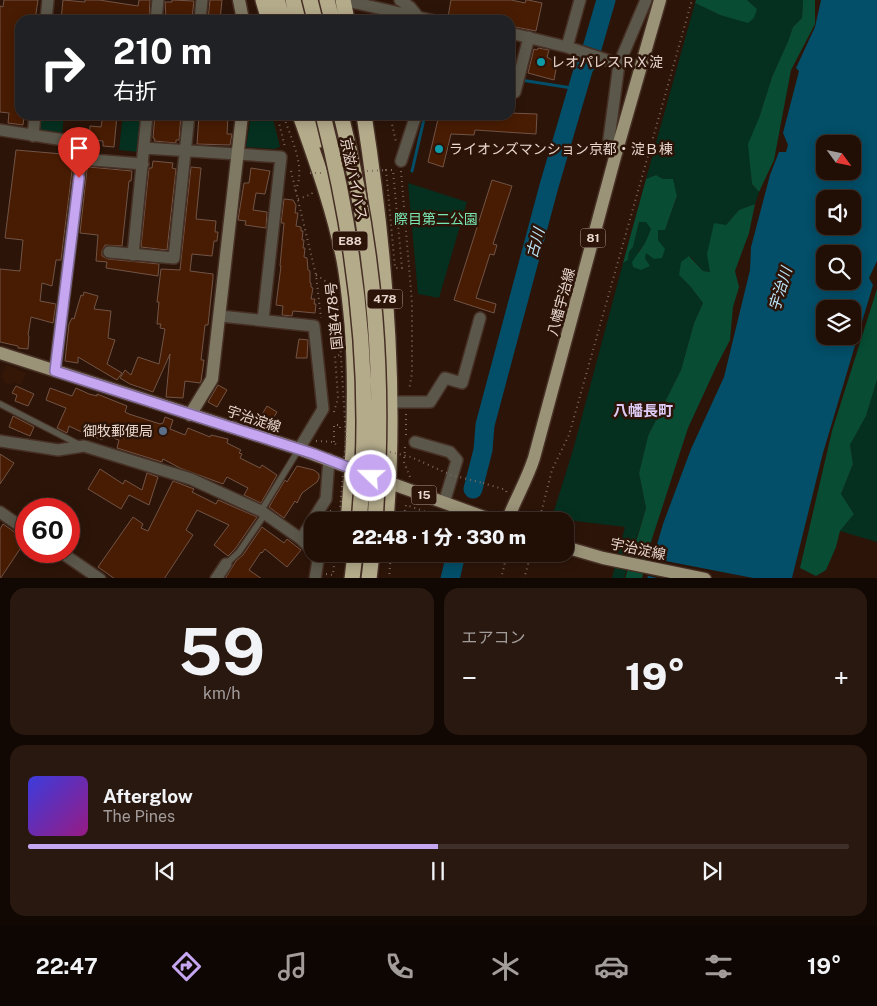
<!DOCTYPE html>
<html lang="ja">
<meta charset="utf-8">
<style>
body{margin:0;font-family:"Public Sans","Noto Sans JP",sans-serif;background:#291810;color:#f1f3f6;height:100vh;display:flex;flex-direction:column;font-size:19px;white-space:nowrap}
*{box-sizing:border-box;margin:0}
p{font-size:16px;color:#a29c9b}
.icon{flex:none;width:28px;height:28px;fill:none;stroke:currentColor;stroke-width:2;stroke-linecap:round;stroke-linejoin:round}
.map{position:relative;height:578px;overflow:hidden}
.panel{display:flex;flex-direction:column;gap:10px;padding:10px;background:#120803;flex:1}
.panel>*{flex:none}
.guide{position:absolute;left:15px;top:15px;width:500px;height:105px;border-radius:15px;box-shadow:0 2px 12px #0003,0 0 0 1px #3e2f28;background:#202124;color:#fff;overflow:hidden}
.needle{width:32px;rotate:123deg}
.controls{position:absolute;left:816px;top:135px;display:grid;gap:10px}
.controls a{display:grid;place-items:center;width:45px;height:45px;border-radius:10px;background:#210f06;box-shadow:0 2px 12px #0003,0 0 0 1px #3e2f28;font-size:25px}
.speed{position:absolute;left:15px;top:498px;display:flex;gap:10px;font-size:25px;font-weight:700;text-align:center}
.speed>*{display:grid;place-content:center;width:65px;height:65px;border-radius:50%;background:#210f06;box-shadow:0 2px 12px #0003,0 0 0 1px #3e2f28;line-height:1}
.speed .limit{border:8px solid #d22;background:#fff;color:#111}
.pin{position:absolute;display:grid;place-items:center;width:42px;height:42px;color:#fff;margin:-51px -21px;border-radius:50% 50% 50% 0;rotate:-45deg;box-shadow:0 0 5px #0007}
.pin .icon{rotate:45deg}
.me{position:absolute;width:55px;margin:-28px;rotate:292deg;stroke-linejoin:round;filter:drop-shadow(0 0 4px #0008)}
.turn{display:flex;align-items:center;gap:18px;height:105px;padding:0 15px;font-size:22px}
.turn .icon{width:65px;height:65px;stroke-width:2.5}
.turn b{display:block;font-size:35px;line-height:42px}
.big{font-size:38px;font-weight:800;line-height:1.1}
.panel .tile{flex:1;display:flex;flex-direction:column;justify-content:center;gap:8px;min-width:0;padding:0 18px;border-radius:15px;background:#291810}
.panel .dial{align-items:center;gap:0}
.dial b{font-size:65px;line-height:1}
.song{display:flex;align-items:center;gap:15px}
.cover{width:60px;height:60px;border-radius:8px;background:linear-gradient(135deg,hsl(240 70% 55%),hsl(310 70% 35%))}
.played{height:5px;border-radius:2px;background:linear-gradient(90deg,#c6a6f0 50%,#3e2f28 50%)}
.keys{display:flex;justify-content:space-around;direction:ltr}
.heat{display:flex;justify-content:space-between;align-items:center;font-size:28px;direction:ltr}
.panel .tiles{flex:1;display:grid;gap:10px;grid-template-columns:1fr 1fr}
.tile:last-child{grid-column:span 2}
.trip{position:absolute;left:304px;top:512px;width:270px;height:50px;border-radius:15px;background:#210f06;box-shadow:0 2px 12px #0003,0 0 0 1px #3e2f28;font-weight:800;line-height:50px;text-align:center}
.dock{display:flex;height:80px;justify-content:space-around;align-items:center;background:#0d0602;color:#a29c9b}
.dock .icon{width:35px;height:35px}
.dock .current{color:#c6a6f0}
.dock b{font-size:22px;color:#f1f3f6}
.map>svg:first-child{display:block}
.built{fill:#351707}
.green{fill:#05301f}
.forest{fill:#074c33}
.water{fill:#034e68;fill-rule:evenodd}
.pier{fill:#2c1408}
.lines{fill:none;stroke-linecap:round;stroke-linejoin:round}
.stream{stroke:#034e68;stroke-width:3}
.river{stroke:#034e68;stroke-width:19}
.building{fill:#481c02;stroke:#715446}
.lane-casing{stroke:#462f24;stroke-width:8}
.street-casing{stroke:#462f24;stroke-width:14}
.secondary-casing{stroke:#462f24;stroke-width:15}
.primary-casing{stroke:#462f24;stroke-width:15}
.highway-casing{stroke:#462f24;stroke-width:18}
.path{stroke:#7e695e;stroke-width:2;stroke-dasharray:1 4;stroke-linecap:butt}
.lane{stroke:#5b574a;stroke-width:5.5}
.street{stroke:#5b574a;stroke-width:11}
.secondary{stroke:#7f7964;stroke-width:12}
.primary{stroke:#9a9378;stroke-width:12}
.highway{stroke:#b4ab8b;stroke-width:15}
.highway-bridge-casing{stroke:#462f24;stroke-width:18;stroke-linecap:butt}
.path-bridge{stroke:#7e695e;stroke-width:2;stroke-dasharray:1 4;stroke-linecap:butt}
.highway-bridge{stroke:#b4ab8b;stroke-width:15}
.route-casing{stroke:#816c9c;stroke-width:12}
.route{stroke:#c6a6f0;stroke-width:9}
.culture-dot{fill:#0f9aa8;stroke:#2c1408;stroke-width:2}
.service-dot{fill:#5c6f8a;stroke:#2c1408;stroke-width:2}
.labels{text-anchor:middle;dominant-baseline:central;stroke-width:5;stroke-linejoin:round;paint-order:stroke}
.shield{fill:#2c1408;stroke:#b09c93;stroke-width:1}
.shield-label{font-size:12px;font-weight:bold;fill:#e9d7cf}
.poi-label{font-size:14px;fill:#e9d7cf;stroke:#2c1408;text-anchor:start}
.street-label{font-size:14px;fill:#e9d7cf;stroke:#2c1408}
.park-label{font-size:14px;fill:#78e7b4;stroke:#2c1408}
.water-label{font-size:15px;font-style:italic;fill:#bae3f7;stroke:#2c1408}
.neighbourhood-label{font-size:15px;font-weight:bold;fill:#ddcbf5;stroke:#2c1408}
</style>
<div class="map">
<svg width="877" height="579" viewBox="0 0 877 579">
<rect width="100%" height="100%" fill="#2c1408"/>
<path class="built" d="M6,365L26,373L21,385L13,382L11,385L3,382L4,378L1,377Z"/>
<path class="green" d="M747,0H803L802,18L793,27L789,39L772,77L759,118L751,165L752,184L759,192L755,204L739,210L726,225L711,272L703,271L690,256L679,275L690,286L703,303L694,323L681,370L648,436L639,473L646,508L624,578H612L625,527L559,519L554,511L573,450L623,263L628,260L629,252L633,247L639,222H647L651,229L645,243L638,252L650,266L645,258V252L658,240V230H665L677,197L673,179H663L656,175L646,179L695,3L720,15L731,17L757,9Z
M42,115H64L62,134L39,131Z
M123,115H142L138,152L119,150Z
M251,115H272L280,147L274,149L246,147Z
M408,183L467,202L439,298L418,294Z
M877,380V542L840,531L854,514L841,494L853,464L850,445L866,416Z"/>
<path class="forest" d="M696,0H747L757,9L754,18L748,23L720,15L695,3Z
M803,0H815V24L791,70L774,160L759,192L752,184L748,144L759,118L772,77L789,39L793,27L802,18Z
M656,175L663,179H673L677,196L665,230H658V240L665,249L662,258L654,259L646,253L645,258L650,266L641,270L633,267L632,262L645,243L651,229L646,222H639L633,247L629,252L628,260L623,263L646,179Z
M755,204L749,233L735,271L739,287L733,307L730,340L717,365L688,428L651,542L642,578L625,579L646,508L639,473L648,436L681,370L694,323L703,303L690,286L679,275L681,262L689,256L703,271L710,272L707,254L714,223L726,225L739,210Z
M877,289V380L866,416L850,445L853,464L841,494L854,514L840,531L836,547L826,570L816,576L800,568L832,431Z"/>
<path class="water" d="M821,0H877V261L869,278L873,285L823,453L792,578L647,579L663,524L691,449L724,377L750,270L751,247L770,175L779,152H786L788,145L783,133L799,71L796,68L815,27ZM825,144H852V171H825ZM825,199H852V226H825ZM825,254H852V281H825ZM825,309H852V336H825Z"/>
<path class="pier" d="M650,558L753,578L661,579L645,575Z"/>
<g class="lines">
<path class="stream" d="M521,80L578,89
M412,171L425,115"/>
<path class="river" d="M473,489L483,450L485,425L549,186L584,67L588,62L606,0
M450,579L456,554"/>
</g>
<path class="building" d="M4,0H38L35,20H20V116L24,117L23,125L8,123L9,113L0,112V6L3,7Z
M63,0L85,2V0H99L138,6L139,0H150L149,20H138V18L114,15L113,17L101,15L100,20H61Z
M172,0L194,1L192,17L189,16V19L166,18L165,2H172Z
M210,0H222L220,20H208Z
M451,0H511L525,3L526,0H528L542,3L536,31L510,26V20H463L448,17Z
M538,48L549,50L547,57L554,61L553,63L557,64L554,80L528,73L534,49L537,50Z
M510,113L537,114L536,134L475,130L474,135L451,134L443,167L428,162L439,115H510Z
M103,115H117L114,147L103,146V141L90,140L89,139L90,126L101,127Z
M155,115H181L179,140H176V143L154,141L155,139L153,138Z
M199,115H228L227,134H232L230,145L197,144Z
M16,150L74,155L61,260H56L52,286L42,283L40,301L56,304L53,323L31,317L28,335L29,336L28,349L18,348V346L0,342V269L20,271L23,240L5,238Z
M153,161L173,163L172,168L176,169L167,250L141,247L149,168H152Z
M89,167L132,171L131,181H129L122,246L105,245L102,251V256L108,259L159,264L158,276L106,268L107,262L96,261L98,235L80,233L87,169Z
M191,167L201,168L196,219L216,221L215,232H218L217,241H214L212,256L192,254L190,271L213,274V278L208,325H205L204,334L201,360H204L201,381L200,383L185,381L183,398L166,397L170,354L153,392L130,384L120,378L125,370L131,375L138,357L159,364L165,329L160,328L161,324H157L159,302H157L161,269L180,270Z
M251,168L270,171L265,194L256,193L253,210L267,212L266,228L245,225L246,221L238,220L244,183H249Z
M492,180L512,186L493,244L497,245L494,255L490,254L476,298L496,304L494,313L454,300Z
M284,199L293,200L296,205L295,213H298L296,226L301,227V231H303L302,240H304L303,248H305L304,257L307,258L308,270L310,271V283H311V287L313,288L311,299H315L314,304H316L315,313L293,311L292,316L282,315L283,306L276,305L281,266H280L284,223H281Z
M84,292L98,296L94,309L111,311L108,338L115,340L107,364L122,373L117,380L78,357V363L65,361L69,324L72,318L74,319L81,295L83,296Z
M299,339L308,340L307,358H296Z
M218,385L227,390L217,407L208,402Z
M16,386L34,394L28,406L15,401L17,395L12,393Z
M50,388L72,396L76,388L89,394L97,396V394L127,406L125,412L129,414L160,424L163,423L165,417L173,420L170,429L185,435L188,428L210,437L211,435L228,439L227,443L241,450L239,453L242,454L240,458L260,468L262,465L277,475L261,503L244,495L248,488L227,477L223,484L180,468L163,459L162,462L117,448L119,440L104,435L102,440L93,436L92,437L69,426L67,433L57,428L66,408L46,400Z
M267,406L277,412L271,422L261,416Z
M13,416L34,427L30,436L9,427Z
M0,454L14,463L0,484Z
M297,466L314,470L319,474V478L317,482L302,493L297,503L295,501L284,518L269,507L285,480L287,482Z
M100,469L123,484L125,480L142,490L147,473L158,477L149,505L129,495L121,509L88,489Z
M173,481L194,489L192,492L216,504L218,500L257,517L235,549L228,556L214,545L229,525L197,510L186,530L193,535L164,579H115L98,567L133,517L143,524L141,528L148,531Z
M3,524L26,540L0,579V529Z
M262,527L284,543L287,539L301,550L287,567L265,549L262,553L261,552L249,570L262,579H225L236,561L243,555Z"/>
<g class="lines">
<g class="lane-casing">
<path id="lane" d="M0,404L80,445
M261,511L299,449
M226,564L239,552L265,514"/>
</g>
<g class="street-casing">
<path id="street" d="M342,0L431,20
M400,0L410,7L419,18
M46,20L48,0
M156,20L158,0
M200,20L202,0
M510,33L567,47L619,64
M567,47L580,0
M510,91L515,92L529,37
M0,130L83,143L55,371
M33,136L35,115
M144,148L281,157L263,320
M615,157L609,139L619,64L646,0
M81,159L143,164
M401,161L416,115
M109,252L174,258L189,115
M133,255L147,115
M220,316L314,326L323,409L299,449
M390,402H430L445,378L462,383L480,318
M0,441L58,450L84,446L191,479L261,511L301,539L312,550
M415,442L450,452L457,460L444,503
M0,512L26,530
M301,539L326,499L329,459
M59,551L100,579
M314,554L318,560L315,579
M216,579L226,564"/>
</g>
<g class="secondary-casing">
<path id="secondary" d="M239,0L243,20
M190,415L212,379L242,115"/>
</g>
<g class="primary-casing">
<path id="primary" d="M0,353L299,449L361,472
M379,479L495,521
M507,521C515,500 527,480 534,458L615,157L660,0
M565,547L603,558L705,579"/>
</g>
<g class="highway-casing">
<path id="highway" d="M263,0L269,20
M277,0L283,20
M293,0L298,20
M310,0L315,20
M327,0L332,20
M343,0L347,20
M300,115C317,163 334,210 344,260C348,281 350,303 352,324C357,390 354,455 348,521
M311,115L319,140
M364,115C385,249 397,386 386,521
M352,579L355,554
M369,579L372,554"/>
</g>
<path class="path" d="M277,115L285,147
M288,115L284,117C291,139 307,169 295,191
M390,115L396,142
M386,170H393L402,268H395Z
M291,171L316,275L321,318
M401,171L412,303V373L409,390
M298,199L312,194V191
M334,412L338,398L335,356L340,355
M406,435V412
M316,441L334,442L337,446
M334,442V425H340V429
M405,447L404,462L410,477
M483,483L506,490L507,494
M330,511H333L332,521
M403,521L406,505L438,516L447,517
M524,521V513
M539,521L552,470L569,435L692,0
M326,574L333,575L335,554
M389,579L391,554
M501,579L507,554
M524,579L531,554"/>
<use href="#lane" class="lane"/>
<use href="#street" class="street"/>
<use href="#secondary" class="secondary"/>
<use href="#primary" class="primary"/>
<use href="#highway" class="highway"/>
<g class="highway-bridge-casing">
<path id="highway-bridge" d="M323,115C357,248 373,384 359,521
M341,115C376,253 385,380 375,521"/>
</g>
<path class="path-bridge" d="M367,171L386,170
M310,173H325
M316,275C331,283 336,292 338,308L346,438L339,521
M390,452L411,457L451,475L483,483
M387,517L430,521"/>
<use href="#highway-bridge" class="highway-bridge"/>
</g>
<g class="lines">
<g class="route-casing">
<path id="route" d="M79,178L55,371L314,454L371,476"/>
</g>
<use href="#route" class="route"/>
</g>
<g class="culture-dot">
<circle cx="541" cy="62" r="5"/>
<circle cx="439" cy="149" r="5"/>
</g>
<circle class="service-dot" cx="163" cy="431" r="5"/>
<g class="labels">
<g class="shield">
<rect x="580.5" y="228.5" width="25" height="19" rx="4"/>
<rect x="332.5" y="231.5" width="35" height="19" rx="4"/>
<rect x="367.5" y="289.5" width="35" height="19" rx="4"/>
<rect x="411.5" y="485.5" width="25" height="19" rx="4"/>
</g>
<g class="shield-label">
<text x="593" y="238">81</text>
<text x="350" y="241">E88</text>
<text x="385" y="299">478</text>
<text x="424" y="495">15</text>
</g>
<g class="poi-label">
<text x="551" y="62">レオパレスＲＸ淀</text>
<text x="449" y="149">ライオンズマンション京都・淀Ｂ棟</text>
<text x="153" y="431" text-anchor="end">御牧郵便局</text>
</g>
<g class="street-label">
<text transform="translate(354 179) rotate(78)">京滋バイパス</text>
<text transform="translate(561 302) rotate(-75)">八幡宇治線</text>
<text transform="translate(334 316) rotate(-96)">国道478号</text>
<text transform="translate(254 419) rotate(18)">宇治淀線</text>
<text transform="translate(638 549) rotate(12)">宇治淀線</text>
</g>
<g class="park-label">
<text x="436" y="219">際目第二公園</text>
</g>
<g class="water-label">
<text transform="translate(535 243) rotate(-74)">古川</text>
<text transform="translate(780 289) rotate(-73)">宇治川</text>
</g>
<g class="neighbourhood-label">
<text x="643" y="410">八幡長町</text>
</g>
</g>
</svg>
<div class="controls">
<a><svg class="needle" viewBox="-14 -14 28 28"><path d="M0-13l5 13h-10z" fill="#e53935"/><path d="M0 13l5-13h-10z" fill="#a29c9b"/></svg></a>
<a><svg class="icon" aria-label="sound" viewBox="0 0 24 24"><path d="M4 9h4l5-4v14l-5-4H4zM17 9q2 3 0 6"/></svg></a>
<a><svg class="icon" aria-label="search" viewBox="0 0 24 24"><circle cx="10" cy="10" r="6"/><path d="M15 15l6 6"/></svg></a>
<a><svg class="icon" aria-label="layers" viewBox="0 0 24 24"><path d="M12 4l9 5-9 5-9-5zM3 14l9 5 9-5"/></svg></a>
</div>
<div class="speed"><div class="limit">60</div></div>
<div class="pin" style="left:79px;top:178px;background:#d93025"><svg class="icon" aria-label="arrive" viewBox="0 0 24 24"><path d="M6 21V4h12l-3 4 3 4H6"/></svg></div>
<svg class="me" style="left:371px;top:476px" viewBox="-20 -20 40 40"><circle r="17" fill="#c6a6f0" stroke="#fff" stroke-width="3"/><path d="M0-11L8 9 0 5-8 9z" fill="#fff"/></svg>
<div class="trip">22:48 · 1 分 · 330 m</div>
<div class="guide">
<div class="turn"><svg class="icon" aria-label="right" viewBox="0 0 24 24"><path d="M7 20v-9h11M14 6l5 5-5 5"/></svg><div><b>210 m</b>右折</div></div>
</div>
</div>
<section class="panel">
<div class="tiles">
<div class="tile dial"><b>59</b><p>km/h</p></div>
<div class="tile"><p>エアコン</p>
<div class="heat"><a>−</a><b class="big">19°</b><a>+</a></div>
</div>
<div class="tile">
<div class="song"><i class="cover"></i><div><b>Afterglow</b><p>The Pines</p></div></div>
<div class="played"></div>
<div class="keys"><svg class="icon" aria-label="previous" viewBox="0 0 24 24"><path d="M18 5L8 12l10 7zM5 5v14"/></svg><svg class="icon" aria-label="pause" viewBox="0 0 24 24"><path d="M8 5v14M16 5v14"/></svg><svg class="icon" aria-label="next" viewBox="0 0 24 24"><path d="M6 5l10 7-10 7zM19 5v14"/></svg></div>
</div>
</div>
</section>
<nav class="dock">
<b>22:47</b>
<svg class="icon current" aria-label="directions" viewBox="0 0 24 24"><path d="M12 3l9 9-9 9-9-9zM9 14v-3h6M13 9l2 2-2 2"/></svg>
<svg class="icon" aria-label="music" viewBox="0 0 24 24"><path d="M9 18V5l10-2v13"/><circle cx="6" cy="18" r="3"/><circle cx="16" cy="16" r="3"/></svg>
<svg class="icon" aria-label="phone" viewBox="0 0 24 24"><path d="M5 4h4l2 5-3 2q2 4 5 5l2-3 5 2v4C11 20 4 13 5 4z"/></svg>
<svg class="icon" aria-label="climate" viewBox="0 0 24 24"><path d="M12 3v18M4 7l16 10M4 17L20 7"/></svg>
<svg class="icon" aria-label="car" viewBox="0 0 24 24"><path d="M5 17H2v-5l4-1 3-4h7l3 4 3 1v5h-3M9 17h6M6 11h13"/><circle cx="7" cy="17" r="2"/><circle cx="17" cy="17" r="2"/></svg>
<svg class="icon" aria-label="filters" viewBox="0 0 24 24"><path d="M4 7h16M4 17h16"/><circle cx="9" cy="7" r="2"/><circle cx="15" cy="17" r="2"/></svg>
<b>19°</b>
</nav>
